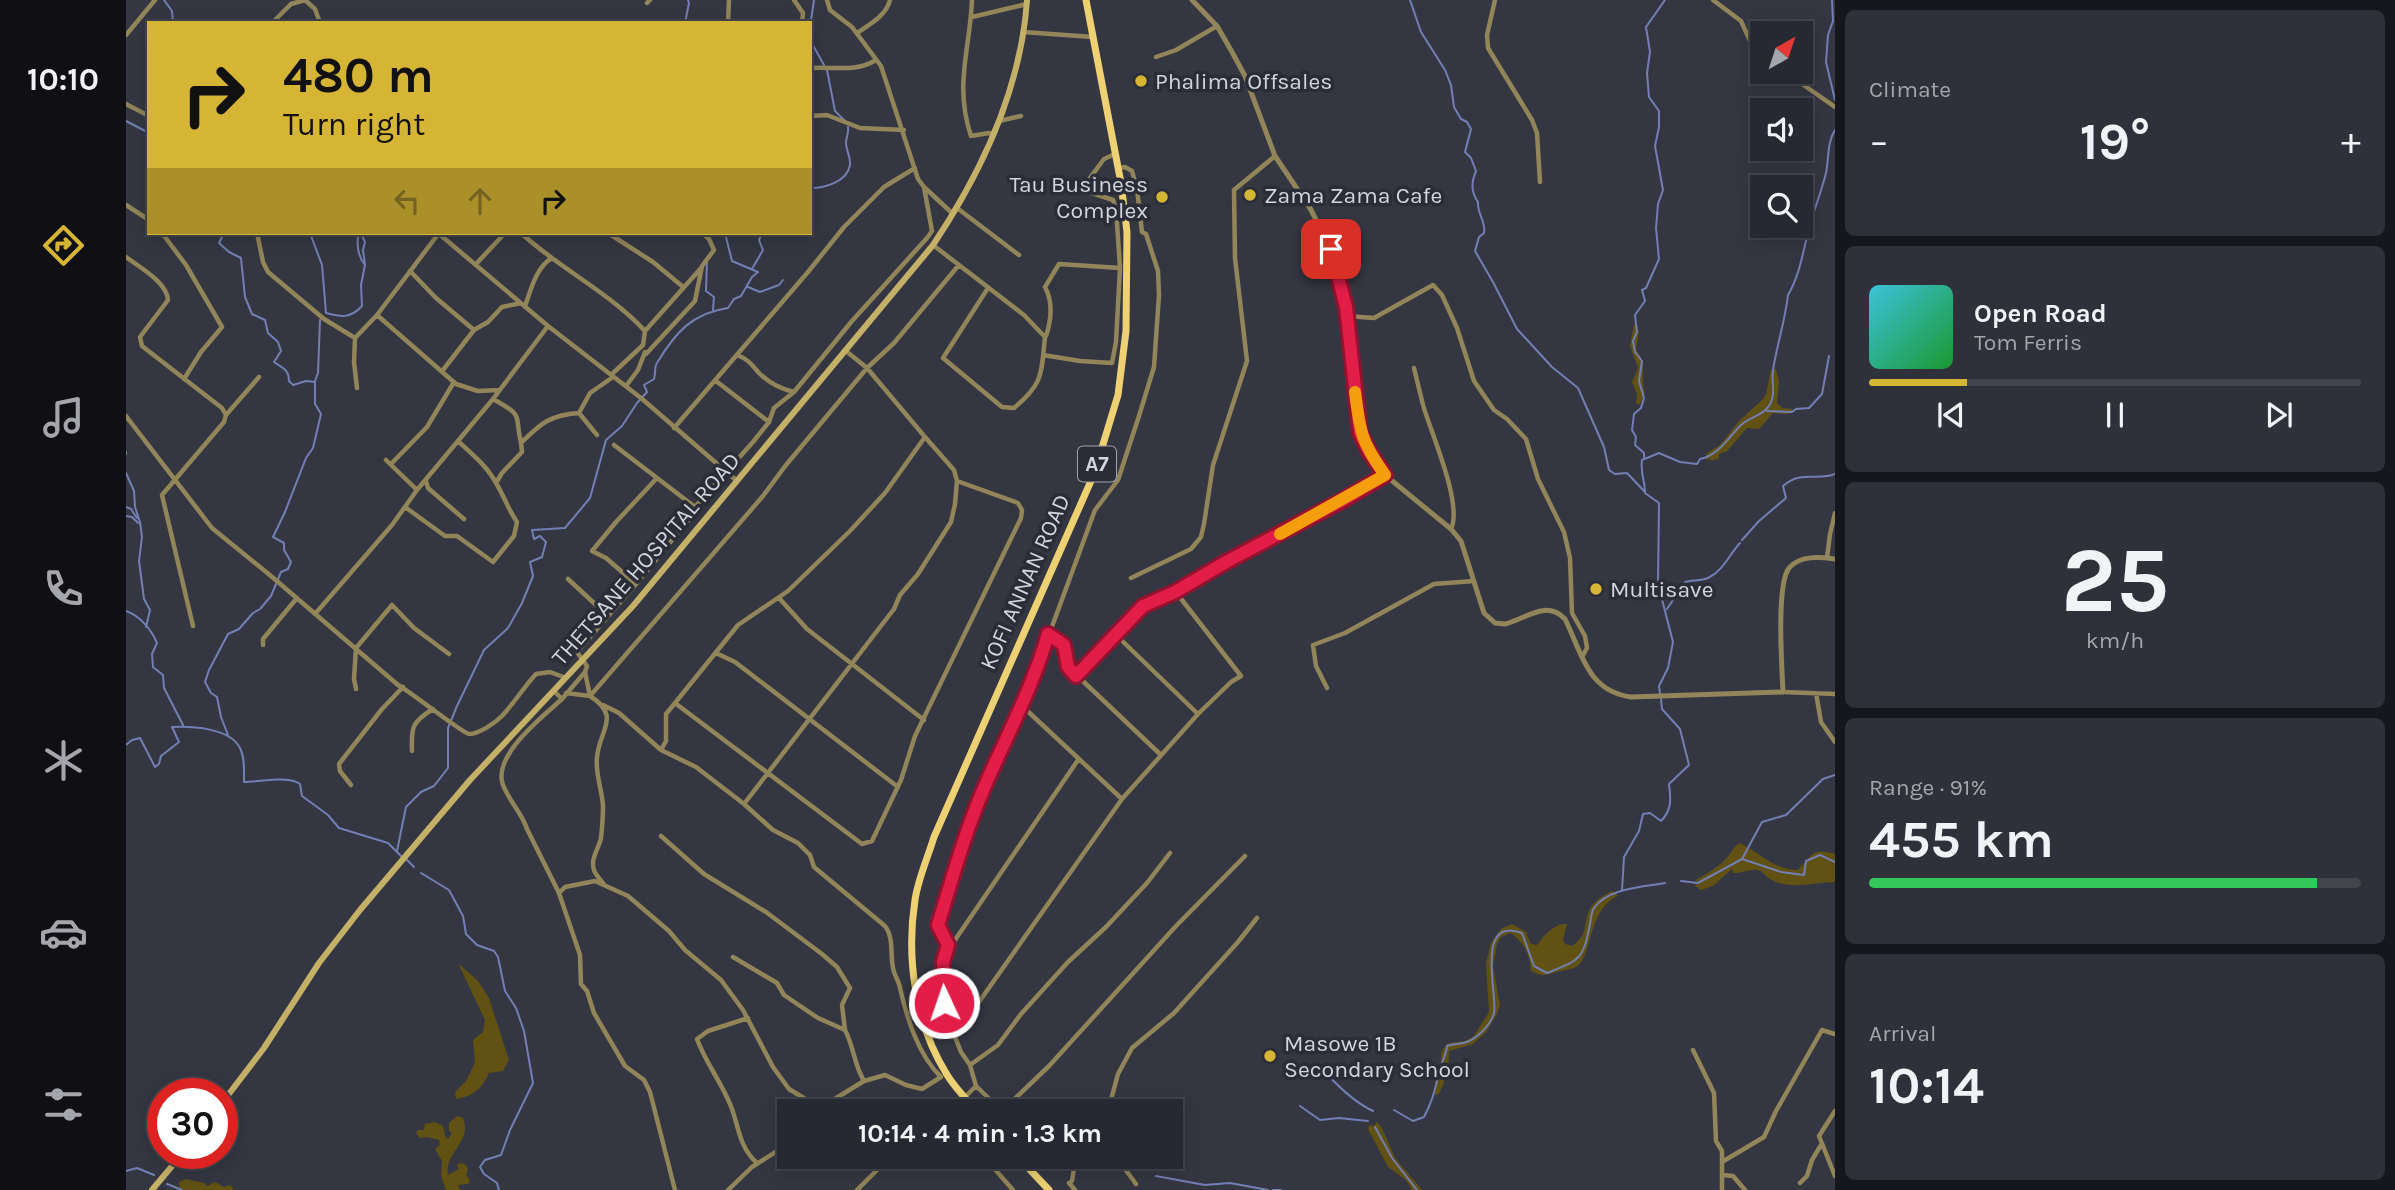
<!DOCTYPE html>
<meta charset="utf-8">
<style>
body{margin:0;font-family:Karla,sans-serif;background:#2f313a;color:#f1f3f6;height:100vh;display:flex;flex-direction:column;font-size:26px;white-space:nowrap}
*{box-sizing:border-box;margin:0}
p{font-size:23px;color:#a4a6ac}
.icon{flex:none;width:38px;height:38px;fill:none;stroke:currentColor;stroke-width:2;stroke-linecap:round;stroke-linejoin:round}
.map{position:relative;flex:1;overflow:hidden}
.panel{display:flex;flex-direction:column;gap:10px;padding:10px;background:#15171c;width:560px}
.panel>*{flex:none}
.hud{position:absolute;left:21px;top:21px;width:665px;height:214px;border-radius:0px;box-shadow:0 4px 18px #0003,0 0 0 2px #43454d;background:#d6b534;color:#111;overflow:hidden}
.needle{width:46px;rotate:39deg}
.controls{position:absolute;left:1624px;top:21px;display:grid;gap:14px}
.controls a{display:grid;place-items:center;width:63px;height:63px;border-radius:0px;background:#272932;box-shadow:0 4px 18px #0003,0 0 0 2px #43454d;font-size:35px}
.speed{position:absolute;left:21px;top:1078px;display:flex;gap:14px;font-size:35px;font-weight:700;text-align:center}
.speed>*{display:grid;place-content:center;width:91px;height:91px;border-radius:50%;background:#272932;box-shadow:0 4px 18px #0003,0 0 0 2px #43454d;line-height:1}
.speed .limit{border:10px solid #d22;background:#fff;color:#111}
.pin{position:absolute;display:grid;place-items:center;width:60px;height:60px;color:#fff;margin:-30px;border-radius:14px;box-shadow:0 4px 10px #0006}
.me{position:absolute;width:77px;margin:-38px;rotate:357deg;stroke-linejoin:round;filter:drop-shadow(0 0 5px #0008)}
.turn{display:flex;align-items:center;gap:24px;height:147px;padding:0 21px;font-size:32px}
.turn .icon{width:91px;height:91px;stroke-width:2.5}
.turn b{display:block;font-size:49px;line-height:60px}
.lanes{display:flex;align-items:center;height:66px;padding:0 21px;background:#0003;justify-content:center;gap:35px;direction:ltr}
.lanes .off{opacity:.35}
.big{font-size:52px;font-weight:700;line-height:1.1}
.panel .card{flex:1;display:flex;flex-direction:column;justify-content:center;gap:10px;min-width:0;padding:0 24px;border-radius:10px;background:#2f313a}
.panel .dial{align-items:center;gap:0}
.dial b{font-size:91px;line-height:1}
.song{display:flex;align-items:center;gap:21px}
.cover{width:84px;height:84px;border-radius:10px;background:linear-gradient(135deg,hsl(190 70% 55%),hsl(130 70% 35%))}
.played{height:7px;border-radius:4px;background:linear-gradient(90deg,#d6b534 20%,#43454d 20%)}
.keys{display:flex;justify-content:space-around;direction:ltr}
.heat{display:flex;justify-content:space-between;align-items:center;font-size:38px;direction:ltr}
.charge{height:10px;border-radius:5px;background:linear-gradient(90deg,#34c759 91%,#43454d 0)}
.trip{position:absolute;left:651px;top:1099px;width:406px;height:70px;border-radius:0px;background:#272932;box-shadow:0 4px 18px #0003,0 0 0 2px #43454d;font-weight:700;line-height:70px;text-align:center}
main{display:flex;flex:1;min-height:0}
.tabs{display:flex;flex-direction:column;width:126px;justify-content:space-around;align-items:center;background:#101014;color:#a4a6ac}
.tabs .icon{width:49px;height:49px}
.tabs .current{color:#d6b534}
.tabs b{font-size:32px;color:#f1f3f6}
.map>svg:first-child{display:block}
.green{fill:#615112}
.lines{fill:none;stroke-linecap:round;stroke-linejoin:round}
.stream{stroke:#727fb4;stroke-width:2}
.minor{stroke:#928559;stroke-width:4.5}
.tertiary{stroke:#928559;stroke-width:5}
.secondary{stroke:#c5b067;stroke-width:6}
.primary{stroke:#edd172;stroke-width:7}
.route-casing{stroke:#92132f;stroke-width:18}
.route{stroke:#e11d48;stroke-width:12}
.slow{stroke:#f59e0b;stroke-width:12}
.poi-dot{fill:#d6b534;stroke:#2a2d38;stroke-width:2.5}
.labels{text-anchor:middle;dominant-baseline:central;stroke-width:7;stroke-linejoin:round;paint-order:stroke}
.shield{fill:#2a2d38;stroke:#a0a3ab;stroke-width:2}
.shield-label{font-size:21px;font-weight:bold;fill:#d3d5dc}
.poi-label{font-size:23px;fill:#d3d5dc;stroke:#2a2d38;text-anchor:start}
.street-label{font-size:23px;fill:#d3d5dc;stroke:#2a2d38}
</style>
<main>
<nav class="tabs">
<b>10:10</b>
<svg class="icon current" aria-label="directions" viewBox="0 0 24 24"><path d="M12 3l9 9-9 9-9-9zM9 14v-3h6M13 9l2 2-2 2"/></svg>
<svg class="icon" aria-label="music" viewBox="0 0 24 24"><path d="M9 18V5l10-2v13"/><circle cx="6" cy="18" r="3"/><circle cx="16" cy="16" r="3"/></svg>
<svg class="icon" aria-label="phone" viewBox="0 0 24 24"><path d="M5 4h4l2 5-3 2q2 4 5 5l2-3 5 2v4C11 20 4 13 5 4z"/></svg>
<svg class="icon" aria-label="climate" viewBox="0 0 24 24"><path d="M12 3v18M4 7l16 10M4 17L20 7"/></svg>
<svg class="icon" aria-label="car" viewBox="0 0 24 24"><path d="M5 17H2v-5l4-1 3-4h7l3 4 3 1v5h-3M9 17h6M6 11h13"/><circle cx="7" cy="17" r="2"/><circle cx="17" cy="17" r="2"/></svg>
<svg class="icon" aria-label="filters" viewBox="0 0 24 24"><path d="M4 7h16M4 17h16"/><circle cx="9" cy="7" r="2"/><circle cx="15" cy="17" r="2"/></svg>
</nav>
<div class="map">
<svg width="1709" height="1190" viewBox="0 0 1709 1190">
<rect width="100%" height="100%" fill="#343742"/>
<path class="green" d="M1508,324L1511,325L1513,332L1510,350C1523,366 1513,374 1519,393L1514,404H1510L1511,394L1506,382L1512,368L1504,346Z
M1650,369L1653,382L1651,403L1656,408L1666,409V412L1661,414L1647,413L1633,429L1621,428L1601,451L1593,454V458L1586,461L1583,458L1582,461L1579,458L1581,453L1594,445L1613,421L1636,400L1640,394L1645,370Z
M1614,843C1632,852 1650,871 1672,870C1686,855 1686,847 1709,854V882C1684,882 1654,894 1635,871C1624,867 1617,874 1607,873L1606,869L1587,886L1575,890L1569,886L1571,879C1581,874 1596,865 1603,855C1608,849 1607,847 1614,843Z
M1487,891L1492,896C1459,911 1468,961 1448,968C1442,970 1437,970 1431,972C1422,975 1414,977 1405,971C1404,954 1398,943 1385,933L1375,937L1371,944L1367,966L1374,1005L1371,1014L1360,1032L1347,1044L1323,1051L1322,1073L1313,1094L1309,1095V1082L1315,1063V1054L1319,1046L1323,1043L1339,1041L1348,1036L1363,1012L1360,963L1365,943L1371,934L1376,928L1386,924L1400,932L1405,944L1411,945C1418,935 1428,923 1441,924L1437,940L1439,944L1446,946C1471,931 1446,908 1487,891Z
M332,963L352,981L363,998L383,1060L377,1071L363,1073C357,1088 346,1097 330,1099L329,1092L340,1081L349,1063L347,1040L357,1032L359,1020Z
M331,1116L337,1118C347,1141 318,1153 322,1175L333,1169L331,1165L334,1163L339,1164L342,1169L340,1174L344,1181L342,1184L332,1185L334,1190H320L315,1176L316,1161L309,1149L314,1145L313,1140L301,1137L294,1138L290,1133L292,1130H298L299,1124L309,1122L317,1126L319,1136L322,1139L326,1133L323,1131V1123Z
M1251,1122L1256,1128L1269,1158L1296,1190H1286L1280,1180L1262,1167L1242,1129L1243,1125L1248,1126Z
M60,1179L78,1183L81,1186L89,1182L98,1187L104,1185L108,1190H54L53,1182Z"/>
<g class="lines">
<path class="stream" d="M38,0L46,11L47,23
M1284,0L1295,32L1319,70L1325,85L1328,107L1335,119L1341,122L1345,129L1339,152L1345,158L1350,171C1345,183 1345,192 1352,202C1351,214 1360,221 1358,233L1353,237L1349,251L1367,282L1391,329L1426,367L1452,388L1478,447L1483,470L1489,474L1501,473L1518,491
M1706,0L1707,21L1702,35L1700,62L1709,100
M559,23L563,3L562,0
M684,27L688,0
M684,40L698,65
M701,70L709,111L720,122
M0,121L23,133
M684,188C699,188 721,182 724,165C725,157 720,150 720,143C720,137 723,133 722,127
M98,233L93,243L103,252L115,258L119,297L126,314L139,320L142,333L152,342L155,351L148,362C156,368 163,369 163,381L167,385L180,381L189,382V404L195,414L187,448L180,458L159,512L147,537L158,543V550L165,562L162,569L155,572L145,596L134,609L127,613L113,629L102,634L83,670L79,682L85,693L91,697L95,717L102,735
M184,233L196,265L200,313C215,317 224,319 236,306L235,285L239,265C232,257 230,243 233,233
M581,261L580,291L588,297L587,310
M239,265L237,250L239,242L237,238L239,233
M626,269L637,250L633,240L636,233
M622,287L634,292L653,285L657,280
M189,381L192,373L194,320
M1641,411L1666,412L1670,409L1683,408L1696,394L1703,356
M0,452V454
M1518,457V453L1509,445L1510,437L1506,430L1508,414L1515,408L1518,398L1513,381L1516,361L1509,352L1507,341L1511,332L1509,315L1519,301L1516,290L1520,288L1533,259L1530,228L1532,204L1537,190L1529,146L1533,127V111L1523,97L1521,73L1524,52L1520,27L1539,0
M0,473L8,491L9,507L14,522L16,537L13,561L18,599L24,610L20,627
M0,507L5,509L11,518
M0,516L6,517L12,523
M1616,540L1633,521L1660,498L1657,486C1674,470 1692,481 1709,474
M1541,609L1559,582C1566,580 1575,581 1582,578C1597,571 1603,555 1614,543
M0,611C14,616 25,629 31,643L26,654L27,667L37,675L38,688L57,725
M1534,693L1533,686L1542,668L1547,642L1532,584L1533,503L1519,493C1519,480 1514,473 1516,460L1533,453L1554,462L1571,464L1574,459C1593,455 1603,437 1615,425C1625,416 1640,415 1645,402C1650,391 1645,382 1647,370C1651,345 1659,321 1662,295C1675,273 1678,245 1685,221C1690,205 1696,189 1700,173C1703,159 1701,142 1709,130
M0,745L6,740L14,738L29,767L33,764L35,756L53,742L46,727C66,726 104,728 114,748C119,758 118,771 118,782C135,782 161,775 174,784L176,796L202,815L213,828L262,843L275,856
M271,851L280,807L295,792L308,786L322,768V728L331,706L358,650L382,628L396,603L407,576L404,562L416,557L420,542L414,536L408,539L406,530L439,528L464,498L480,440L496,426L511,403L521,392L518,385L528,379C530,373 528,367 531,363C549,333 566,313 602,308L608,299L615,296L626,277L632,272L606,261L599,233
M280,859L288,867
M1616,859L1636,822L1660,815L1697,779L1709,775
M295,873L323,890L337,916L340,934L351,945L368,951L372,957L379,991L390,1008L398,1031L407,1083L384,1130L375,1155L359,1160L354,1167L358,1174L371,1183L373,1190
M1555,881L1572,883L1616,859L1655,872L1678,875L1680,861L1694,855L1709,862
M1496,890L1498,857L1513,831L1517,814L1524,813L1535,821C1546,810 1545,799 1543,784L1563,765L1554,729L1536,709L1535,699
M1197,1070C1212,1086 1228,1102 1247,1111
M1174,1106L1194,1120L1213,1118L1242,1121
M1268,1110L1287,1121L1298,1117C1307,1100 1308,1092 1313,1073C1315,1063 1320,1056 1321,1046C1327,1044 1332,1044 1337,1043C1349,1041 1365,1025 1368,1013C1372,997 1348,915 1396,933L1408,966L1421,973C1454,960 1457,960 1464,924C1465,918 1465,913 1468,908C1482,888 1517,887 1539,883
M1249,1127L1266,1158L1291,1190
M0,1171L11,1168L28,1175
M1030,1176L1079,1185L1104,1183L1142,1190
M41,1184L56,1190
M1147,1190H1155"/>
<path class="minor" d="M179,0L189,9L194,23
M668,0L677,13L676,23
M701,0L704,10L726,27L755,66L792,179L798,187L827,214
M846,0C844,50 828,85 845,136L863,133L868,134
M1369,0L1361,35L1362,48L1406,120L1411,133L1414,182
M1587,0L1615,21L1625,43L1636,54
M521,3L524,0
M846,17L901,4
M146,23L165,4L179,0
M602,23L603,0
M897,32L967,37
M731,33C744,24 760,16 764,0
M0,35L29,0
M1030,57L1050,50L1091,26
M684,68C708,66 729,73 750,60
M1659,72L1709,107
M0,104L23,116
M684,116L701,115L734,128L778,130
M873,121L895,116
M0,205L23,220
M831,208L893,255
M36,233L60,265L96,327L75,352L58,379
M131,233L137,262L142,272L198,319L229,338
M312,233L422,326L515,398L611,481
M395,233C434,269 483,292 519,331L517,345L485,375
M482,233L527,262L556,286
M807,245L898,315L919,337C915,374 918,383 888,408L876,407L817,358L862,288
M0,257C13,267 41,282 42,300L14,337L16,346L96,408L100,415L98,422L36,495L67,626
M350,264L379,233
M284,271L310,298L348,330L362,322L376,307L395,303
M399,306C405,290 410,267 426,258
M251,315L313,233
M1220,316L1248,318L1307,285L1316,295L1331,328L1348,381L1368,410L1381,419L1400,439L1412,479L1438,532L1444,558L1446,613L1459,636L1461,648L1456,657
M519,331L576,267
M920,336C925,321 927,302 919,287L933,264L994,268L990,208L987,200L966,193L961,182L978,159L989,154
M720,351L741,368L799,437L759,493L724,531L662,591L612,625L549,703L736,844L746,841L775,780L789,736L895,518L896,510L892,503L831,481
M520,354L569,301L576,266L588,250L583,239L576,233
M611,355C622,359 626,365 633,373C642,382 655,389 668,392
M917,355L954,361L986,363L990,342L994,268
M1288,368C1291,380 1294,393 1297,405C1305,433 1337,504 1325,529
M317,370L348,330
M590,381L643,422
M500,386L512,370L519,352
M231,388L228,362L229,338L251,315L330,384L352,391L373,390
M367,399C399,417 388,413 395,443
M453,413L464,393L487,377
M100,415L133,377
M0,416L86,528L145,576L272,685C285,692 336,733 343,734C353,734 369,723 376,716C388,703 398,687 410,674L424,672L440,678
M548,428L682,272L718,227L758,187L789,168
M488,445L569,507
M260,460L291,490
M265,464L301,427L328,382
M300,481L302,488L338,519
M370,483L376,473L396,452L395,443C415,423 424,415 453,413L471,435
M279,507L319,536H331L367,562L388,536L391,522C382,509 378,496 370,483C361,466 346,454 333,442
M1701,558L1704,534L1709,513
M1005,578L1065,549L1075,537L1078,524L1087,465L1121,361L1109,258L1108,190L1149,156
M442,579L482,616
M510,584L480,558L466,551L490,522L531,478
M1049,591L1100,562L1217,500L1259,475
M653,598L681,629L798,720
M189,614L266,525L291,490L367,399L422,326
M922,634L938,645L942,667L1035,755
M989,634L1072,714
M137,645V639L171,598
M590,653L609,662L772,787
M1201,688L1190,666L1187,645L1219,633L1308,584L1348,581
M230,689L228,679L230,648L266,605L288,628L323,654
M428,691L436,699C416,717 366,756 377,785C383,801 396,813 401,829L433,893L454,955L455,984L461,991L468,1013L499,1066L518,1080L524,1092L549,1190
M1657,692L1709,694
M440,693L464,696L637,496L660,465L741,368L768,343L832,266
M1690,693L1695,722L1709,742
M436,699L459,672
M477,705L493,713L535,750L570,767L618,804L647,830L672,843L684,855L688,867L759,926C768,938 764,953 767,968C768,975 773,981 774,988C781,1018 792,1055 815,1077
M895,705L996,799
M535,750L540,741V714L549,703
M286,751C285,727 286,722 307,709
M225,785L214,771L213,764L256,709L277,687
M618,804L768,609L774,595L792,574L825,522L829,504L831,481L828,470L799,437
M535,836L578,874L640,912L696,954L711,967L724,988L716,1005L719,1030
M477,883C474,879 469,874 468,870C464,859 473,848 475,838C476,829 477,815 477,806C476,789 469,774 471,757C473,731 496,716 464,696L459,672L461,666L451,652L510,584L569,512V507L627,442L643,422L648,408L668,392L726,321L801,238L806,231L798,187
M433,893L439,887L469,881L502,896L543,931L559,950L595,980L617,1010L647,1067L663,1089L694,1108
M822,945L829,940L952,760
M607,957L651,983L658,995L692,1018L719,1030C728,1047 728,1065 738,1081
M622,1018L582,1031L571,1039C580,1064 597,1084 606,1109C613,1129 614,1148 631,1163
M829,1036L996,799L1072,714L1105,682L1115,676L1049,591L1017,606L950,676
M1567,1050L1588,1093L1590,1141L1596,1151V1190
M844,1065L872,1045L895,1014L942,962L980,927L1021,883L1044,853
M850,1086L876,1111L923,1066L1050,926L1119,856
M839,1097L850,1086L844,1065L835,1052L829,1037L818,1003L817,962L822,945L812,925L847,816L907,678L969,510L992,480L1013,416L1028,367L1033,295L1032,271L1020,234L1016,232L1011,189L1006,171L999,167L992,168
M689,1111L738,1081L759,1075L780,1085L796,1089L815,1077
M982,1111L992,1074L1006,1048L1048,1013L1112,942L1131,918
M1709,1111L1693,1136L1709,1176
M858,1157L887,1190
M985,1157L999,1169L1010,1184
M1596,1162L1638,1137L1650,1111L1696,1030L1709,1034
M1597,1175L1607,1176L1619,1190
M1674,1183L1681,1176L1686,1160L1695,1145
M602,1190L626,1167L656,1148L663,1140
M731,1190L764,1157
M949,1190L943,1183L946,1181L948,1168L956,1157"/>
<path class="tertiary" d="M1066,0L1091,26L1106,52L1119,76L1149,156L1184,208L1205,249L1219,307L1234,433L1244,453L1259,475L1325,529L1335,541L1358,613L1369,623L1379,624C1400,619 1420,599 1439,619C1456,653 1461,691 1505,697L1657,692C1656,668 1650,585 1663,568C1674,555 1694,557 1709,559"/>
<path class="secondary" d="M96,1103L138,1048L193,963L234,910L344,780L507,606L807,245C856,172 895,88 901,0
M26,1190L57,1153"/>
<path class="primary" d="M851,1111C840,1099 828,1087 820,1073C789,1023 780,957 789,900C792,879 802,857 808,837L968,474L992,395L1000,331L1001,232L995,183L960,0
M892,1157L923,1190"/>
</g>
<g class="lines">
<g class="route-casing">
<path id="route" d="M818,1003L817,962L822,945L812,925C826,879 839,832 858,788C880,737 907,687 922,634L938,645L942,667L950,676L1017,606L1049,592L1100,562L1217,500L1259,475L1244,453L1234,433L1220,307L1205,249"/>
</g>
<use href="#route" class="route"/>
<path class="slow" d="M1154,534L1259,475C1235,441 1234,432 1229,392"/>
</g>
<g class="poi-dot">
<circle cx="1015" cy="81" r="7"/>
<circle cx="1124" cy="195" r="7"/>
<circle cx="1036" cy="197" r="7"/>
<circle cx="1470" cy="589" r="7"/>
<circle cx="1144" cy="1056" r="7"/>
</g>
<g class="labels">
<rect class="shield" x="952" y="446.5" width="38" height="35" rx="5"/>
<g class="shield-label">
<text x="971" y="464">A7</text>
</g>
<g class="poi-label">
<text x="1029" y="81">Phalima Offsales</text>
<text x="1022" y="184" text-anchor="end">Tau Business<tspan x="1022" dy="26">Complex</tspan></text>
<text x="1138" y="195">Zama Zama Cafe</text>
<text x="1484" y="589">Multisave</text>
<text x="1158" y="1043">Masowe 1B<tspan x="1158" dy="26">Secondary School</tspan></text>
</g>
<g class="street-label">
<text transform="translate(520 559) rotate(-49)">THETSANE HOSPITAL ROAD</text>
<text transform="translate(899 582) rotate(-66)">KOFI ANNAN ROAD</text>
</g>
</g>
</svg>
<div class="controls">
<a><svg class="needle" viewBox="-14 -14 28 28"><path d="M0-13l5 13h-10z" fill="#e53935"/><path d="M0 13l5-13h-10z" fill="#a4a6ac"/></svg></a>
<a><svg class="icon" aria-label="sound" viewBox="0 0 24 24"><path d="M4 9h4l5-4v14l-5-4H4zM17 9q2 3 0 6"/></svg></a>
<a><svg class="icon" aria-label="search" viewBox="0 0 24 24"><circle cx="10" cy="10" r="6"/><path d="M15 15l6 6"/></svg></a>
</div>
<div class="speed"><div class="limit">30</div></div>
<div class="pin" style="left:1205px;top:249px;background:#d93025"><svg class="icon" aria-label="arrive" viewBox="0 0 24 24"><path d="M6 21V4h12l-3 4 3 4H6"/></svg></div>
<svg class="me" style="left:818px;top:1003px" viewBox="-20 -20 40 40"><circle r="17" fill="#e11d48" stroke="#fff" stroke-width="3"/><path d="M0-11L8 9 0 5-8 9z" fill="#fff"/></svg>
<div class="trip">10:14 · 4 min · 1.3 km</div>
<div class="hud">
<div class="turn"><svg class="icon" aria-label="right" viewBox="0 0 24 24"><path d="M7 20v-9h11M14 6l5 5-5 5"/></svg><div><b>480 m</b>Turn right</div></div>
<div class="lanes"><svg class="icon off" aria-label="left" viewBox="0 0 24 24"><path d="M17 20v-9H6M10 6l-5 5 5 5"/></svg><svg class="icon off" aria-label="ahead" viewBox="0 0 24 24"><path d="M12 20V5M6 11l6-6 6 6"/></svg><svg class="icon" aria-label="right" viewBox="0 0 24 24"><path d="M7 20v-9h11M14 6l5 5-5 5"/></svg></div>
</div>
</div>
<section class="panel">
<div class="card"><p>Climate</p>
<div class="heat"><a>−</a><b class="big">19°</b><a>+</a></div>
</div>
<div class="card">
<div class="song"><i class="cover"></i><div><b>Open Road</b><p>Tom Ferris</p></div></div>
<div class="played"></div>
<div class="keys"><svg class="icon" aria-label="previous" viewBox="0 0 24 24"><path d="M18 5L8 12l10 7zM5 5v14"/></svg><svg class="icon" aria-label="pause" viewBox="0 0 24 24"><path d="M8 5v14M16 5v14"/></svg><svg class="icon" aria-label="next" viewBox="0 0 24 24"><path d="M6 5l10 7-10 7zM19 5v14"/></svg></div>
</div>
<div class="card dial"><b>25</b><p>km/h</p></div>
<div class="card"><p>Range · 91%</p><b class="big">455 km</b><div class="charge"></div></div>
<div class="card"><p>Arrival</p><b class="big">10:14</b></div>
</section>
</main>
